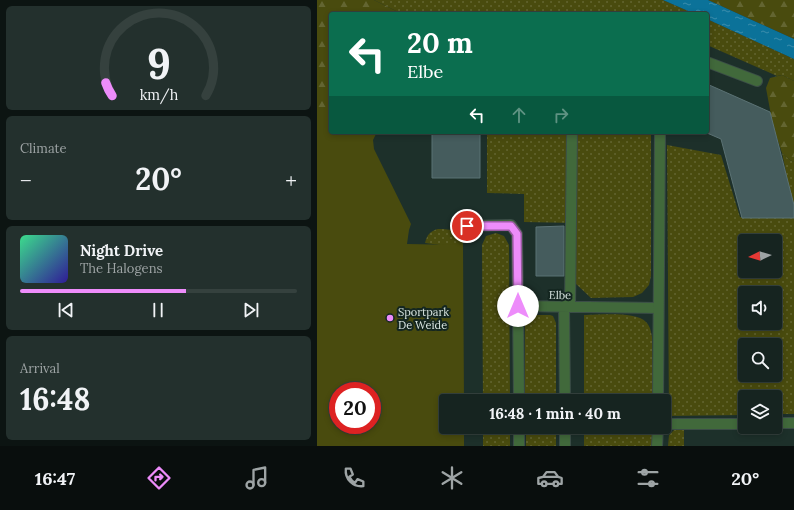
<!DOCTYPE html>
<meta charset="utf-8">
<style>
body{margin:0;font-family:Lora,serif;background:#23302d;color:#f1f3f6;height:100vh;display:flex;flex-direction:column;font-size:15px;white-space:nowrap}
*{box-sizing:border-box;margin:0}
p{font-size:13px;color:#9ea4a5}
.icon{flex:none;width:22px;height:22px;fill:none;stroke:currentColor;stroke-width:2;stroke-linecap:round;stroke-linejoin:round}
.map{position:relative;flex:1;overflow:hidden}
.drawer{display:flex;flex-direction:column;gap:6px;padding:6px;background:#0c1412;width:317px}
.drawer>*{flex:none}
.top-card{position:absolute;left:12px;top:12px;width:380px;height:122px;border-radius:4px;box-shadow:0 2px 6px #0003,0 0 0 1px #35413e;background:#0b6e4f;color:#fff;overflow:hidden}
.needle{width:26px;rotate:265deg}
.controls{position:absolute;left:421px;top:234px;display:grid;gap:8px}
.controls a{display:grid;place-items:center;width:44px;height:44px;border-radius:4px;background:#162420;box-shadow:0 2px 6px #0003,0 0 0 1px #35413e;font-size:20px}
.speed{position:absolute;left:12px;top:382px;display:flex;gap:8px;font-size:20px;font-weight:700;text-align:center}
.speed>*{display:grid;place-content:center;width:52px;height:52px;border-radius:50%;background:#162420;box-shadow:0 2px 6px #0003,0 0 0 1px #35413e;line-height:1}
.speed .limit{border:6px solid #d22;background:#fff;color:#111}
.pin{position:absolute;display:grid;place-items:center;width:34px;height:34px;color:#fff;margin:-17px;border:2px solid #fff;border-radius:50%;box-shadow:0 1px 4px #0007}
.me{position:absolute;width:44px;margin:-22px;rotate:0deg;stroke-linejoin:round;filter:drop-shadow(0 0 3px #0008)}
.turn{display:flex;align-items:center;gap:14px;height:84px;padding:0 12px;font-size:18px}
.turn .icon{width:52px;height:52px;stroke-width:2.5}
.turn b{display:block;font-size:28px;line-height:34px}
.lanes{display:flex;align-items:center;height:38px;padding:0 12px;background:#0003;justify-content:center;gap:20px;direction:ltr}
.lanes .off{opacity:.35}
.big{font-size:30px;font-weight:800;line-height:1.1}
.drawer .widget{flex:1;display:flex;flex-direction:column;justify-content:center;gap:6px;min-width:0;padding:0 14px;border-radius:6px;background:#23302d}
.drawer .dial{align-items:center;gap:0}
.dial svg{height:104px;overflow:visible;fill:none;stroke:#35413e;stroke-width:7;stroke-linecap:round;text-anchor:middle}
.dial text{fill:#f1f3f6;stroke:none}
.song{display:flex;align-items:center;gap:12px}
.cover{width:48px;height:48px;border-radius:6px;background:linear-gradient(135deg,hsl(150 70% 55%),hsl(250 70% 35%))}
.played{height:4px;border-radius:2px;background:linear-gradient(90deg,#ed8cfa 60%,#35413e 60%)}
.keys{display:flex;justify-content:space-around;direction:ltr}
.heat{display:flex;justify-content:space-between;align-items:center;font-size:22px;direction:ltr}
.trip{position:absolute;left:122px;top:394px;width:232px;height:40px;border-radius:4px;background:#162420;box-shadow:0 2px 6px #0003,0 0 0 1px #35413e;font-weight:800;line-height:40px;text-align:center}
.menu{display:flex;height:64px;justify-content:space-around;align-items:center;background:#090e0d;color:#9ea4a5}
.menu .icon{width:28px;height:28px}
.menu .selected{color:#ed8cfa}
.menu b{font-size:18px;color:#f1f3f6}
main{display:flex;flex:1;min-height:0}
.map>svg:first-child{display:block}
.grass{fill:url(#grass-dots);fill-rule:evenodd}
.forest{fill:url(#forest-firs)}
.garden{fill:#494b0e;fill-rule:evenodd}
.water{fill:url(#water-ripples)}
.building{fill:#455c5d;stroke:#5b7274}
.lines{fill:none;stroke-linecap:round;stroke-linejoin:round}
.lane-casing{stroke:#3b4d47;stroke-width:12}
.street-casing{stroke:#3b4d47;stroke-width:12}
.lane{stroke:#41693b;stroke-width:10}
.street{stroke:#41693b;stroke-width:10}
.route-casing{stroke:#9a5ba2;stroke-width:10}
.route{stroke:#ed8cfa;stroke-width:7}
.poi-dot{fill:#ed8cfa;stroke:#142620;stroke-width:1.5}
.labels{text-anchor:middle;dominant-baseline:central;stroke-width:4;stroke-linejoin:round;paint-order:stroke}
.street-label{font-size:11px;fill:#d9e5e0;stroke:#142620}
.poi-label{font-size:11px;fill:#d9e5e0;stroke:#142620;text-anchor:start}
</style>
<main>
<section class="drawer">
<div class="widget dial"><svg viewBox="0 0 100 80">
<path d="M14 69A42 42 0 1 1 86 69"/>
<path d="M14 69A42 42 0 0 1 9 59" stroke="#ed8cfa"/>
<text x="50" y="56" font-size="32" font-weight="700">9</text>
<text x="50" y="72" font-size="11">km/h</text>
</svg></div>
<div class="widget"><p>Climate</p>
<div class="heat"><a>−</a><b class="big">20°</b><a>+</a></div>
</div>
<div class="widget">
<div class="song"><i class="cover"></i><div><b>Night Drive</b><p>The Halogens</p></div></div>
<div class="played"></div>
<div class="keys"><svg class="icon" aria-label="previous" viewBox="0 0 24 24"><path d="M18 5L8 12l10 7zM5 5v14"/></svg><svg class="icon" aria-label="pause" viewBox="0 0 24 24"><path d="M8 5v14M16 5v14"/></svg><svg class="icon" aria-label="next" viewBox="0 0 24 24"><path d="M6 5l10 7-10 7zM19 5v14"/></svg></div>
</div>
<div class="widget"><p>Arrival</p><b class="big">16:48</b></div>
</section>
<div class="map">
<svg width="477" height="446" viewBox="0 0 477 446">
<defs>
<pattern id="grass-dots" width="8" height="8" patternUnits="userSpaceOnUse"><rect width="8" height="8" fill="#494b0e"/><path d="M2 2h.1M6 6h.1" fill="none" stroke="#636531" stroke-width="1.8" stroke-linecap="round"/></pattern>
<pattern id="forest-firs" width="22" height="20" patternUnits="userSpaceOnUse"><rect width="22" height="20" fill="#494b0e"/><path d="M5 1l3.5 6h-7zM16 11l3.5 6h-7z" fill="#636531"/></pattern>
<pattern id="water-ripples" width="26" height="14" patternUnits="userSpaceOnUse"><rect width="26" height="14" fill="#0b7299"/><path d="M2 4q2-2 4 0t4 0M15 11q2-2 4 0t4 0" fill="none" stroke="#3a8dac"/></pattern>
</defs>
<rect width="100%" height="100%" fill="#1d302a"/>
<path class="grass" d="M57,0H346L378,14H85Z
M390,19L477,59V81L465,75L460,76L390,45Z
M170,132H334V276L332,285L325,293L316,297L274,298L258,283L259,223L207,222V194L170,193Z
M350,145L404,155L423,217H477V414H458V397H428V415L352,416ZM428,241H458V271H428ZM428,293H458V323H428ZM428,345H458V375H428Z
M465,153L473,160L477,162V211Z
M121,229C134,229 146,230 146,245H132L129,401L123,245L108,243C110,235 113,231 121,229Z
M179,233L187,236L192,245L193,401H166L165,245L169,236Z
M215,315H233L236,316L239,323V401H208V323L211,318Z
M267,315C281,315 319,311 329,322C333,326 334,331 335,337L336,401H267Z
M166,427H193V446H166Z
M209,427H239V446H209Z
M267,427H336V446H267Z
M358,429L367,430V446H351L352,435Z"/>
<path class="forest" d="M0,0H57L85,14H14V121H0Z
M391,0H477V39Z
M465,75L477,81V162L473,160L465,153L456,126L449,88L453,78Z"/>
<path class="garden" d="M0,121H14V132H60L56,140L57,149L94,224L92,230L90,244L146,245L147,401H129V427H147V446H0ZM21,391H55V425H21Z"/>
<path class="water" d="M346,0H391L477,39V59L390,19V14H378Z"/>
<path class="building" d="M390,84L453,112L477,205V218H425L404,139L390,133Z
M115,132H163V178H115Z
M247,226V276H219V227Z"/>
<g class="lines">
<g class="lane-casing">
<path id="lane" d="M150,226L194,225L200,234L201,306L341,308
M201,306L202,401
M247,306L248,401
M253,307L255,132
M458,423H477
M347,424H428
M202,427V446
M248,427V446"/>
</g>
<g class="street-casing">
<path id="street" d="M390,62L440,81
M341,401L343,132
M340,446L341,427"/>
</g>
<use href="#lane" class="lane"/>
<use href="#street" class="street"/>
</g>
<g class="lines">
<g class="route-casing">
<path id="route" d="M150,226H194L200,234L201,306"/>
</g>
<use href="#route" class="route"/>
</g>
<circle class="poi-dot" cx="73" cy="318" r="4"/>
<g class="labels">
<g class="street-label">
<text transform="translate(243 295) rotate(1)">Elbe</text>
</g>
<g class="poi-label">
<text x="81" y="312">Sportpark<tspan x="81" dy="13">De Weide</tspan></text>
</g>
</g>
</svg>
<div class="controls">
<a><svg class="needle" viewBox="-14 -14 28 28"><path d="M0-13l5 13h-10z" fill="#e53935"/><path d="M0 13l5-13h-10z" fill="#9ea4a5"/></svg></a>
<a><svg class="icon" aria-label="sound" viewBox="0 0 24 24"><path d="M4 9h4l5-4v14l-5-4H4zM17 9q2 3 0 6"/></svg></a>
<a><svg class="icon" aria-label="search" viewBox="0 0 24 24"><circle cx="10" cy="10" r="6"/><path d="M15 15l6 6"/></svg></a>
<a><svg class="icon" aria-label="layers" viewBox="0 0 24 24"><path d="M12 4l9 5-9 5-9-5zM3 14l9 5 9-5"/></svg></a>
</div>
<div class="speed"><div class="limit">20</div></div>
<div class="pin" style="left:150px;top:226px;background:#d93025"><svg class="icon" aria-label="arrive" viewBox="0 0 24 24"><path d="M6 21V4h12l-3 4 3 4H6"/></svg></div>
<svg class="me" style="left:201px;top:306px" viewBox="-20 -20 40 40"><circle r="19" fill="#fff"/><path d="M0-13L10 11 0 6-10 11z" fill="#ed8cfa"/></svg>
<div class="trip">16:48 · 1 min · 40 m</div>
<div class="top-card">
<div class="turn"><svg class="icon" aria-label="left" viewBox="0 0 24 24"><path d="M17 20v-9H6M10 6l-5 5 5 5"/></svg><div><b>20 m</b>Elbe</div></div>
<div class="lanes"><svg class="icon" aria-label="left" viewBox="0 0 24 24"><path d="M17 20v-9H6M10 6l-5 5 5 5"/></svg><svg class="icon off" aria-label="ahead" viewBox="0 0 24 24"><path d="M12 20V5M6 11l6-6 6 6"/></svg><svg class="icon off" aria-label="right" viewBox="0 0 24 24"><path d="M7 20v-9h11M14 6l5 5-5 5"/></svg></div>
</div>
</div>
</main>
<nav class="menu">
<b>16:47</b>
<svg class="icon selected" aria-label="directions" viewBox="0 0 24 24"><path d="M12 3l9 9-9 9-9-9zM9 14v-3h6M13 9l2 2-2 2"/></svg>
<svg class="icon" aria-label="music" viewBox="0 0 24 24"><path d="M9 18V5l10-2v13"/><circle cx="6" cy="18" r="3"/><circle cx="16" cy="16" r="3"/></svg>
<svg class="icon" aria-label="phone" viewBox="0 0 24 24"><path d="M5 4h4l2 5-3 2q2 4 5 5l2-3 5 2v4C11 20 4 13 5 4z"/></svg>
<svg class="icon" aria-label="climate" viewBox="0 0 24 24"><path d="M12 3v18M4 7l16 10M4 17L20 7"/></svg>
<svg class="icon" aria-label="car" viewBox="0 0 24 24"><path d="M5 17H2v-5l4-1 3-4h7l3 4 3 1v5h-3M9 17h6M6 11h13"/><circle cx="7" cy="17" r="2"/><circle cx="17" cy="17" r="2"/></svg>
<svg class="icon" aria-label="filters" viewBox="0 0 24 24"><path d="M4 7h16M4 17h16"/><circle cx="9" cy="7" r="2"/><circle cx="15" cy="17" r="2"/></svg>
<b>20°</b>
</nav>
